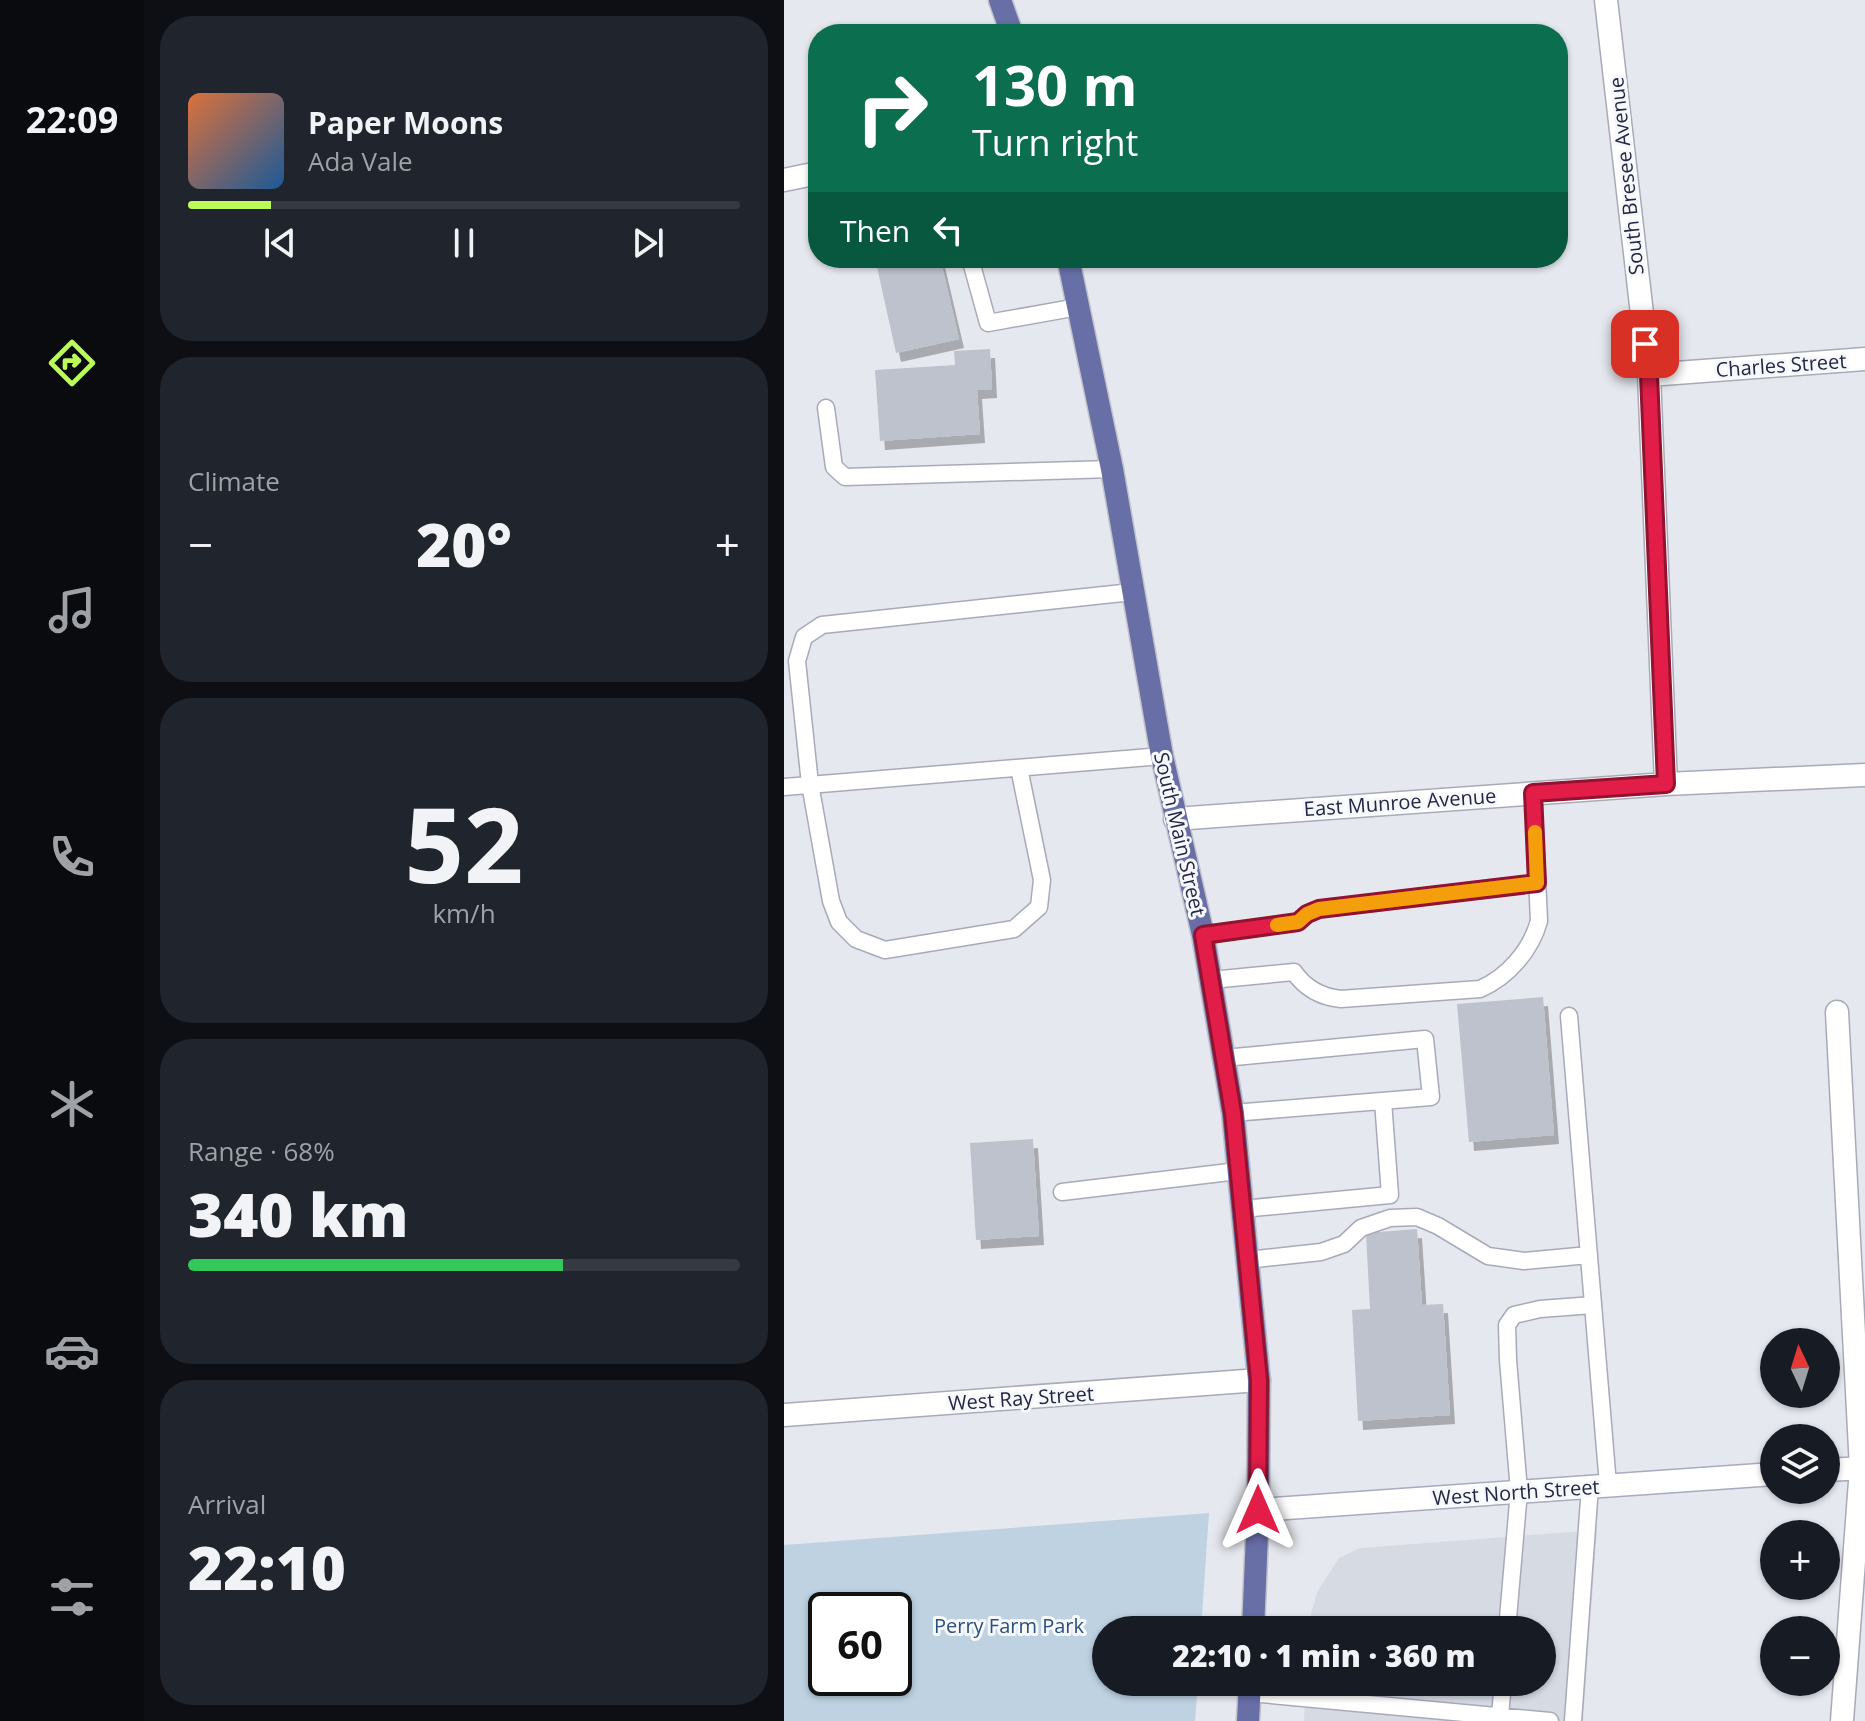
<!DOCTYPE html>
<meta charset="utf-8">
<style>
body{margin:0;font-family:"Open Sans",sans-serif;background:#20242c;color:#f1f3f6;height:100vh;display:flex;flex-direction:column;font-size:30px;white-space:nowrap}
*{box-sizing:border-box;margin:0}
p{font-size:26px;color:#9ea1a6}
.icon{flex:none;width:44px;height:44px;fill:none;stroke:currentColor;stroke-width:2;stroke-linecap:round;stroke-linejoin:round}
.map{position:relative;flex:1;overflow:hidden}
.details{display:flex;flex-direction:column;gap:16px;padding:16px;background:#0d0f14;width:640px}
.details>*{flex:none}
.guide{position:absolute;left:24px;top:24px;width:760px;height:244px;border-radius:32px;box-shadow:0 2px 6px #0004;background:#0b6e4f;color:#fff;overflow:hidden}
.needle{width:52px;rotate:356deg}
.tools{position:absolute;left:976px;top:1328px;display:grid;gap:16px}
.tools a{display:grid;place-items:center;width:80px;height:80px;border-radius:50%;background:#171b24;box-shadow:0 2px 6px #0004;font-size:40px}
.speed{position:absolute;left:24px;top:1592px;display:flex;gap:16px;font-size:40px;font-weight:700;text-align:center}
.speed>*{display:grid;place-content:center;width:104px;height:104px;border-radius:50%;background:#171b24;box-shadow:0 2px 6px #0004;line-height:1}
.speed .limit{border:4px solid #111;border-radius:12px;background:#fff;color:#111}
.pin{position:absolute;display:grid;place-items:center;width:68px;height:68px;color:#fff;margin:-34px;border-radius:16px;box-shadow:0 4px 12px #0006}
.me{position:absolute;width:88px;margin:-44px;rotate:0deg;stroke-linejoin:round;filter:drop-shadow(0 0 6px #0008)}
.turn{display:flex;align-items:center;gap:28px;height:168px;padding:0 32px;font-size:36px}
.turn .icon{width:104px;height:104px;stroke-width:2.5}
.turn b{display:block;font-size:56px;line-height:68px}
.then{display:flex;align-items:center;height:76px;padding:0 32px;background:#0003;gap:16px;font-size:30px}
.big{font-size:60px;font-weight:800;line-height:1.1}
.details .card{flex:1;display:flex;flex-direction:column;justify-content:center;gap:12px;min-width:0;padding:0 28px;border-radius:32px;background:#20242c}
.details .dial{align-items:center;gap:0}
.dial b{font-size:104px;line-height:1}
.song{display:flex;align-items:center;gap:24px}
.cover{width:96px;height:96px;border-radius:12px;background:linear-gradient(135deg,hsl(20 70% 55%),hsl(210 70% 35%))}
.played{height:8px;border-radius:4px;background:linear-gradient(90deg,#bbfa59 15%,#363941 15%)}
.keys{display:flex;justify-content:space-around;direction:ltr}
.heat{display:flex;justify-content:space-between;align-items:center;font-size:44px;direction:ltr}
.charge{height:12px;border-radius:6px;background:linear-gradient(90deg,#34c759 68%,#363941 0)}
.trip{position:absolute;left:308px;top:1616px;width:464px;height:80px;border-radius:40px;background:#171b24;box-shadow:0 2px 6px #0004;font-weight:800;line-height:80px;text-align:center}
main{display:flex;flex:1;min-height:0}
.menu{display:flex;flex-direction:column;width:144px;justify-content:space-around;align-items:center;background:#090b0e;color:#9ea1a6}
.menu .icon{width:56px;height:56px}
.menu .selected{color:#bbfa59}
.menu b{font-size:36px;color:#f1f3f6}
.map>svg:first-child{display:block}
.built{fill:#d6dae3}
.green{fill:#bed2e1;fill-rule:evenodd}
.building{fill:#bdc2cd;filter:url(#shadow)}
.lines{fill:none;stroke-linecap:round;stroke-linejoin:round}
.service-casing{stroke:#a8aab8;stroke-width:19}
.minor-casing{stroke:#a8aab8;stroke-width:25}
.secondary-casing{stroke:#a6abbf;stroke-width:25}
.primary-casing{stroke:#c1c3ca;stroke-width:25}
.service{stroke:#fff;stroke-width:16}
.minor{stroke:#fff;stroke-width:22}
.secondary{stroke:#fff;stroke-width:22}
.primary{stroke:#686fa7;stroke-width:22}
.route-casing{stroke:#92132f;stroke-width:20}
.route{stroke:#e11d48;stroke-width:14}
.slow{stroke:#f59e0b;stroke-width:14}
.labels{text-anchor:middle;dominant-baseline:central;stroke-width:6;stroke-linejoin:round;paint-order:stroke}
.street-label{font-size:20px;fill:#232743;stroke:#f7f8fb}
.park-label{font-size:20px;fill:#2a517d;stroke:#f7f8fb}
</style>
<main>
<nav class="menu">
<b>22:09</b>
<svg class="icon selected" aria-label="directions" viewBox="0 0 24 24"><path d="M12 3l9 9-9 9-9-9zM9 14v-3h6M13 9l2 2-2 2"/></svg>
<svg class="icon" aria-label="music" viewBox="0 0 24 24"><path d="M9 18V5l10-2v13"/><circle cx="6" cy="18" r="3"/><circle cx="16" cy="16" r="3"/></svg>
<svg class="icon" aria-label="phone" viewBox="0 0 24 24"><path d="M5 4h4l2 5-3 2q2 4 5 5l2-3 5 2v4C11 20 4 13 5 4z"/></svg>
<svg class="icon" aria-label="climate" viewBox="0 0 24 24"><path d="M12 3v18M4 7l16 10M4 17L20 7"/></svg>
<svg class="icon" aria-label="car" viewBox="0 0 24 24"><path d="M5 17H2v-5l4-1 3-4h7l3 4 3 1v5h-3M9 17h6M6 11h13"/><circle cx="7" cy="17" r="2"/><circle cx="17" cy="17" r="2"/></svg>
<svg class="icon" aria-label="filters" viewBox="0 0 24 24"><path d="M4 7h16M4 17h16"/><circle cx="9" cy="7" r="2"/><circle cx="15" cy="17" r="2"/></svg>
</nav>
<section class="details">
<div class="card">
<div class="song"><i class="cover"></i><div><b>Paper Moons</b><p>Ada Vale</p></div></div>
<div class="played"></div>
<div class="keys"><svg class="icon" aria-label="previous" viewBox="0 0 24 24"><path d="M18 5L8 12l10 7zM5 5v14"/></svg><svg class="icon" aria-label="pause" viewBox="0 0 24 24"><path d="M8 5v14M16 5v14"/></svg><svg class="icon" aria-label="next" viewBox="0 0 24 24"><path d="M6 5l10 7-10 7zM19 5v14"/></svg></div>
</div>
<div class="card"><p>Climate</p>
<div class="heat"><a>−</a><b class="big">20°</b><a>+</a></div>
</div>
<div class="card dial"><b>52</b><p>km/h</p></div>
<div class="card"><p>Range · 68%</p><b class="big">340 km</b><div class="charge"></div></div>
<div class="card"><p>Arrival</p><b class="big">22:10</b></div>
</section>
<div class="map">
<svg width="1081" height="1721" viewBox="0 0 1081 1721">
<defs>
<filter id="shadow"><feDropShadow dx="5" dy="9" stdDeviation="0" flood-color="#0004"/></filter>
</defs>
<rect width="100%" height="100%" fill="#e6e8ef"/>
<path class="built" d="M813,1530L799,1721H520L522,1682H758V1630H526L527,1614L533,1592L555,1558L576,1548Z"/>
<path class="green" d="M425,1513L417,1630H322V1682H414L411,1721H0V1545ZM42,1610H110V1678H42Z"/>
<path class="building" d="M91,258H156L175,339L112,353Z
M206,349L208,389L193,390L196,434L96,441L91,370L171,365L170,351Z
M759,997L770,1135L685,1142L673,1004Z
M249,1139L255,1236L192,1240L186,1143Z
M633,1229L638,1305L659,1304L666,1415L574,1421L568,1310L586,1309L582,1233Z"/>
<g class="lines">
<g class="service-casing">
<path id="service" d="M186,258L204,323L294,307
M42,408L50,467L61,477L328,469
M235,768L258,880L255,907L230,929L101,950L72,939L55,922L47,901L26,784L13,661L20,637L38,625L348,592
M0,787L378,756
M419,935L514,922L523,914L535,909L753,883
M427,980L510,972C521,988 537,997 557,999L696,989C724,977 747,950 755,921L749,793
M785,1016L824,1485
M440,1058L641,1039L647,1097L449,1113
M278,1192L454,1171
M458,1209L606,1195L599,1101
M463,1260L537,1252L560,1244L577,1228L606,1218L633,1217L654,1226L704,1256L740,1261L805,1255
M723,1630L735,1491L724,1360L723,1325L730,1315L756,1309L809,1305
M466,1693L766,1721
M716,1716L719,1682
M789,1721L806,1486"/>
</g>
<g class="minor-casing">
<path id="minor" d="M822,0L865,375L882,784
M0,180L34,173
M865,375L1081,359
M391,819L882,784L1081,775
M1053,1012L1077,1468L1058,1721
M0,1415L475,1380"/>
</g>
<g class="secondary-casing">
<path id="secondary" d="M1042,1470L1081,1468
M474,1510L990,1474"/>
</g>
<g class="primary-casing">
<path id="primary" d="M216,0L228,34
M284,258L328,469L378,756L419,935L449,1113L475,1380L474,1510L469,1630
M464,1721L466,1682"/>
</g>
<use href="#service" class="service"/>
<use href="#minor" class="minor"/>
<use href="#secondary" class="secondary"/>
<use href="#primary" class="primary"/>
</g>
<g class="lines">
<g class="route-casing">
<path id="route" d="M474,1510L475,1380L449,1113L419,935L514,922L523,914L535,909L753,883L749,793L882,784L865,375L861,344"/>
</g>
<use href="#route" class="route"/>
<path class="slow" d="M493,925L514,922L523,914L535,909L753,883L751,832"/>
</g>
<g class="labels">
<g class="street-label">
<text transform="translate(842 176) rotate(-96)">South Bresee Avenue</text>
<text transform="translate(997 365) rotate(-4)">Charles Street</text>
<text transform="translate(616 802) rotate(-4)">East Munroe Avenue</text>
<text transform="translate(396 834) rotate(77)">South Main Street</text>
<text transform="translate(237 1398) rotate(-4)">West Ray Street</text>
<text transform="translate(732 1492) rotate(-4)">West North Street</text>
</g>
<g class="park-label">
<text x="225" y="1625">Perry Farm Park</text>
</g>
</g>
</svg>
<div class="tools">
<a><svg class="needle" viewBox="-14 -14 28 28"><path d="M0-13l5 13h-10z" fill="#e53935"/><path d="M0 13l5-13h-10z" fill="#9ea1a6"/></svg></a>
<a><svg class="icon" aria-label="layers" viewBox="0 0 24 24"><path d="M12 4l9 5-9 5-9-5zM3 14l9 5 9-5"/></svg></a>
<a>+</a>
<a>−</a>
</div>
<div class="speed"><div class="limit">60</div></div>
<div class="pin" style="left:861px;top:344px;background:#d93025"><svg class="icon" aria-label="arrive" viewBox="0 0 24 24"><path d="M6 21V4h12l-3 4 3 4H6"/></svg></div>
<svg class="me" style="left:474px;top:1510px" viewBox="-20 -20 40 40"><path d="M0-17L14 15 0 8-14 15z" fill="#e11d48" stroke="#fff" stroke-width="4"/></svg>
<div class="trip">22:10 · 1 min · 360 m</div>
<div class="guide">
<div class="turn"><svg class="icon" aria-label="right" viewBox="0 0 24 24"><path d="M7 20v-9h11M14 6l5 5-5 5"/></svg><div><b>130 m</b>Turn right</div></div>
<div class="then">Then<svg class="icon" aria-label="left" viewBox="0 0 24 24"><path d="M17 20v-9H6M10 6l-5 5 5 5"/></svg></div>
</div>
</div>
</main>
